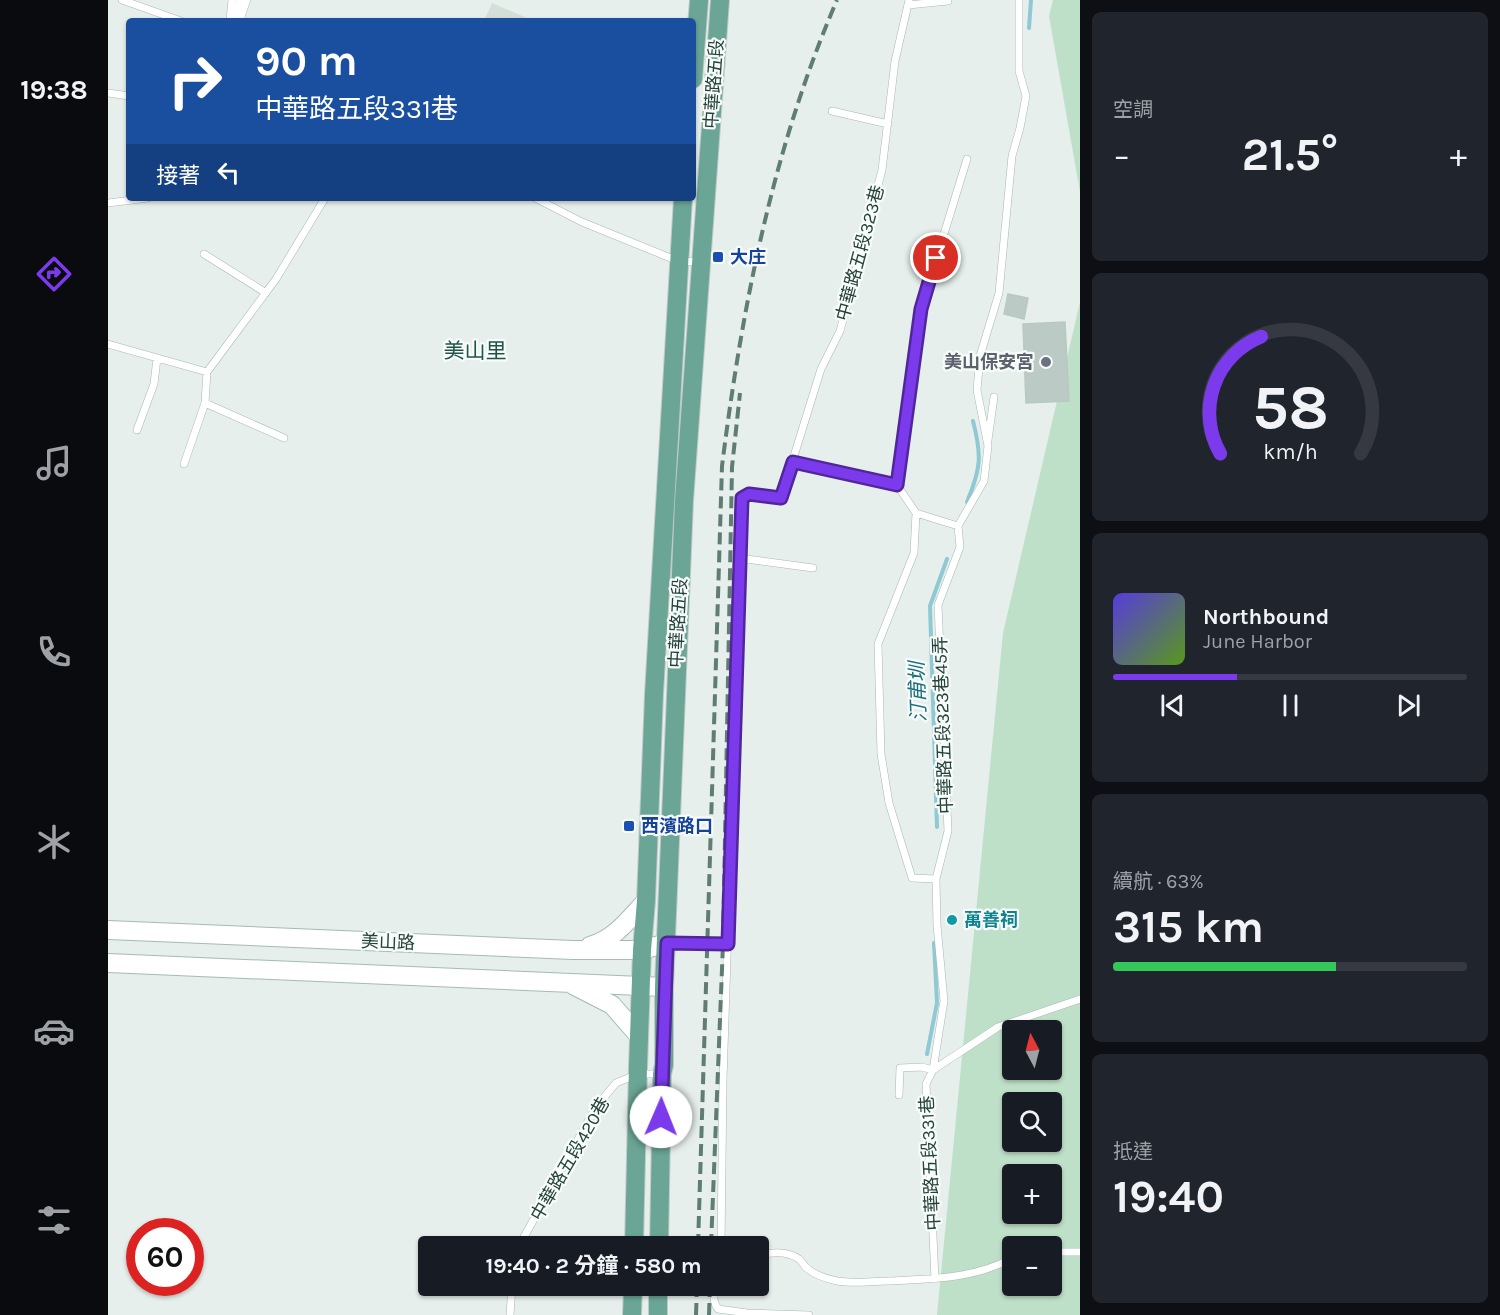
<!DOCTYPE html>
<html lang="zh-TW">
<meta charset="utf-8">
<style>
body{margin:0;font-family:Karla,"Noto Sans TC",sans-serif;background:#20242c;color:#f1f3f6;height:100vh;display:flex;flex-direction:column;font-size:22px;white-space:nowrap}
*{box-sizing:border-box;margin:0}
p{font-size:20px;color:#9ea1a6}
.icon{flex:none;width:33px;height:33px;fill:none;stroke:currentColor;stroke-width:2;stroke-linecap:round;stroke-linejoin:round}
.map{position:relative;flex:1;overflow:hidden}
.sheet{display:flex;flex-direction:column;gap:12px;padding:12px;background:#0d0f14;width:420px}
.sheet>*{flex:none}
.banner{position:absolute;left:18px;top:18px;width:570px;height:183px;border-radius:6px;box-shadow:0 2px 4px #0004;background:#1a4fa0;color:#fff;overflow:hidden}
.needle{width:39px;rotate:353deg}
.tools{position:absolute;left:894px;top:1020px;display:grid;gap:12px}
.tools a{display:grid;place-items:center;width:60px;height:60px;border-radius:6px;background:#171b24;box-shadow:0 2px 4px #0004;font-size:30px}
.speed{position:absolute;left:18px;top:1218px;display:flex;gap:12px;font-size:30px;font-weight:700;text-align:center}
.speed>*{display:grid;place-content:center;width:78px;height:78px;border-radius:50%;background:#171b24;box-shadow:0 2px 4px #0004;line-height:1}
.speed .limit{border:9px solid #d22;background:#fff;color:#111}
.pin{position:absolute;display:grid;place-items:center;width:51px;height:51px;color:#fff;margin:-26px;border:3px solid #fff;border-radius:50%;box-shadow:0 2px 6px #0007}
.me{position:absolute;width:66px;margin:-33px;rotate:1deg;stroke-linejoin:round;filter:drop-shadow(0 0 4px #0008)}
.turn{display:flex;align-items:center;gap:21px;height:126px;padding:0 30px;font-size:27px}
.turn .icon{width:78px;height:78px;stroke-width:2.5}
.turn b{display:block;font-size:42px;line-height:51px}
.then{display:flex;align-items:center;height:57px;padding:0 30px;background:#0003;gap:12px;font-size:22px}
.big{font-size:45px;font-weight:700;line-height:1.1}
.sheet .widget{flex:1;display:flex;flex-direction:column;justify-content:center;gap:9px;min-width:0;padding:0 21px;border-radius:9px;background:#20242c}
.sheet .dial{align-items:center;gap:0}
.dial svg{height:156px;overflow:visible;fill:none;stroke:#363941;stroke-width:7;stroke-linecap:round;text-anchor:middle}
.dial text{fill:#f1f3f6;stroke:none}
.song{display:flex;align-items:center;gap:18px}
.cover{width:72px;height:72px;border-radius:9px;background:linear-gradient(135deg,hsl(250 70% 55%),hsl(90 70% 35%))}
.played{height:6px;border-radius:3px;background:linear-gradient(90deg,#7c3aed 35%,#363941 35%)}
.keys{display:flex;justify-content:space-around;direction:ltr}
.heat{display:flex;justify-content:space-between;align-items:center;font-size:33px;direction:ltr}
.charge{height:9px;border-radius:4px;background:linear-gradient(90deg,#34c759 63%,#363941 0)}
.trip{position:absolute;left:310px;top:1236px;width:351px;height:60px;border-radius:6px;background:#171b24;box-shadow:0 2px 4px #0004;font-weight:700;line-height:60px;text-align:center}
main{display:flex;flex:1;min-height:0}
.tabs{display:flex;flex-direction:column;width:108px;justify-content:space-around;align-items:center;background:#090b0e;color:#9ea1a6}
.tabs .icon{width:42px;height:42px}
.tabs .current{color:#7c3aed}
.tabs b{font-size:27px;color:#f1f3f6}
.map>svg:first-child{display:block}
.built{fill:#d4dfda}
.green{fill:#bfe0c8;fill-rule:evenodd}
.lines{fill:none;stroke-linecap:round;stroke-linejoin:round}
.stream{stroke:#8ec9d4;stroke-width:4}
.building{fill:#bbcac4;stroke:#b8c9c2;stroke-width:1.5}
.lane-casing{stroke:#a8b8b2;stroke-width:8}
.street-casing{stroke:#a8b8b2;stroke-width:15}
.secondary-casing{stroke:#a4bbb3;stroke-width:20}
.primary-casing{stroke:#c2cac8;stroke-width:20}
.lane{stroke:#fff;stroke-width:7}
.street{stroke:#fff;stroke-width:14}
.secondary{stroke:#fff;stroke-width:18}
.primary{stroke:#6aa596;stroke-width:18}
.rail{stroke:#5f7d75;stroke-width:4;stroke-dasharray:12 6;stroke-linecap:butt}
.route-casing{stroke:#51269a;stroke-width:15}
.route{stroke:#7c3aed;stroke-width:10}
.transit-dot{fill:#1a4fb4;stroke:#f7fbf9;stroke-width:2}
.worship-dot{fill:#6b7280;stroke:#f7fbf9;stroke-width:2}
.culture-dot{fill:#0f9aa8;stroke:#f7fbf9;stroke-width:2}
.labels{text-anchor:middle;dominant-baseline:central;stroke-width:4.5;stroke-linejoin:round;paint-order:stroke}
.street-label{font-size:18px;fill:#24423a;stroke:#f7fbf9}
.transit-label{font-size:18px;font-weight:bold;fill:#164399;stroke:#f7fbf9;text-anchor:start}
.worship-label{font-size:18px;font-weight:bold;fill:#5b616d;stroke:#f7fbf9;text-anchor:end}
.culture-label{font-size:18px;font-weight:bold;fill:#0d838f;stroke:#f7fbf9;text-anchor:start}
.water-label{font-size:20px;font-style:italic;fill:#1c6f80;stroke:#f7fbf9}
.quarter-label{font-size:21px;fill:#1f5548;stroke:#f7fbf9}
</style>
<main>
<nav class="tabs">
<b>19:38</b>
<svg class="icon current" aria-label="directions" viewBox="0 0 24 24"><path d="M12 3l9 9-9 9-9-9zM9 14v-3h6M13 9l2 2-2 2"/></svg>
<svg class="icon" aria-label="music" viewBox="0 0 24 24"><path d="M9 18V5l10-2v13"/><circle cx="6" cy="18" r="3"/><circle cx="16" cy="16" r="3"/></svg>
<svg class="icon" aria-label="phone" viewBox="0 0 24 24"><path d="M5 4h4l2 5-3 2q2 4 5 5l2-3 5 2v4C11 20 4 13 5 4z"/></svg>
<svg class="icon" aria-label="climate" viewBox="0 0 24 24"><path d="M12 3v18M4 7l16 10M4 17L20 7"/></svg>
<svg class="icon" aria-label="car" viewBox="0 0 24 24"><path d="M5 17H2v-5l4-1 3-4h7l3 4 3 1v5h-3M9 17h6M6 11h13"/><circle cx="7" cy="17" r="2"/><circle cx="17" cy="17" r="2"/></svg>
<svg class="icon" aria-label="filters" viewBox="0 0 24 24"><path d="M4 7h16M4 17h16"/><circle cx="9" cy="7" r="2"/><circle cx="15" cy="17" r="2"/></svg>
</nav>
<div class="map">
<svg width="972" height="1315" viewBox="0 0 972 1315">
<rect width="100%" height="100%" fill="#e6efeb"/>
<path class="built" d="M384,3L426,21H376Z"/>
<path class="green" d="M945,0H972V192L941,16Z
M972,302V1315H829L895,633ZM904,1030H944V1070H904ZM904,1102H944V1142H904ZM904,1174H944V1214H904ZM904,1246H944V1286H904Z"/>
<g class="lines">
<path class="stream" d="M921,28L923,0
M859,502C873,468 874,456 865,421
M829,827L822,606L839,559
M819,1054L829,1003L826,943"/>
</g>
<path class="building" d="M900,294L920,298L916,319L896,314Z
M957,322L961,401L918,403L915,324Z"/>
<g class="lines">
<g class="lane-casing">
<path id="lane" d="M14,0L73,21
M800,5L840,1
M122,21L124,0
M0,93L21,96
M724,111L780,124
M427,198L474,222L570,261L592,262
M0,203L40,198
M96,254L158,293
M0,344L99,372
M97,403L176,438
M29,430L46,384L49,358
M880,440L886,397
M685,462L789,485L808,513L806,553L770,644L773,754L781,803L804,878L828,879
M76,464L97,403L99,372L168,279L217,198
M789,485L813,309L859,159
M808,513L850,526
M631,558L705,568
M559,943L620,944
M825,1070L836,1001L829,925L828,879L840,831L830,605L852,547L850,526L876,481L880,446L869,390L872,356L891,293L904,156L912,128L918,96L911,71V0
M791,1095L792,1068L814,1067L825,1070
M411,1246L488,1107L508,1083L530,1074H553
M613,1246L615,1080L634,498L641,494L673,498L713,369L732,331L774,170L787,61L801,0
M944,1252H972
M651,1255C664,1252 680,1251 691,1259C694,1261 696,1267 700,1269C707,1275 720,1279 729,1281C746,1284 763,1281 780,1281C821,1279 867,1279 904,1258
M827,1279L818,1084L825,1070L890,1027L972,999
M609,1286C605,1294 604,1301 610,1309L639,1313L701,1315
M402,1315L404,1286"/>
</g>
<g class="street-casing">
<path id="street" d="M128,21L135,0"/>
</g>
<g class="secondary-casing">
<path id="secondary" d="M0,930L465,950H534L559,943
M482,946C507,939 521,919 538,901
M0,963L556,987
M465,985L504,1005L531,1036"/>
</g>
<g class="primary-casing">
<path id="primary" d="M585,79L591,0
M526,1246L530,1067L534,950L538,901L546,694L575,198
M551,1246L554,1074L556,1065V987L576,501L612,0
M524,1315L525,1286
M550,1315V1286"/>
</g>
<use href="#lane" class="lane"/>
<use href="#street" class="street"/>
<use href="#secondary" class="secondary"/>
<use href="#primary" class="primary"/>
<path class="rail" d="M590,1246L614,466C634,307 665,148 729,0
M603,1246L615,944L624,467L632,393
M588,1315L589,1286
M601,1315L602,1286"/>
</g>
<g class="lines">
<g class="route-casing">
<path id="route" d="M553,1117L559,943L620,944L634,498L641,494L673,498L685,462L789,485L813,309L828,258"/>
</g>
<use href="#route" class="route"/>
</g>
<g class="transit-dot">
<rect x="604" y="251" width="12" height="12" rx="3"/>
<rect x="515" y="820" width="12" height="12" rx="3"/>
</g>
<circle class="worship-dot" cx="938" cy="362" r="6"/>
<circle class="culture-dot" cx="844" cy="920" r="6"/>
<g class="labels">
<g class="street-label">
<text transform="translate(606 84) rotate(-86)">中華路五段</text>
<text transform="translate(752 253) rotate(-75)">中華路五段323巷</text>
<text transform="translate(570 623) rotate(-87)">中華路五段</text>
<text transform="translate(835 725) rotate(-92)">中華路五段323巷45弄</text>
<text transform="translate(280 942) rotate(2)">美山路</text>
<text transform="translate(462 1159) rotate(-60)">中華路五段420巷</text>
<text transform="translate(822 1163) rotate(-93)">中華路五段331巷</text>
</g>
<g class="transit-label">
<text x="622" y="257">大庄</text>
<text x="533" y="826">西濱路口</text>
</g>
<g class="worship-label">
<text x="926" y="362">美山保安宮</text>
</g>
<g class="culture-label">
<text x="856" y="920">萬善祠</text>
</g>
<g class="water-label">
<text transform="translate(810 692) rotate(-92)">汀甫圳</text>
</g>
<g class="quarter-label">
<text x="367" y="351">美山里</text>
</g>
</g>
</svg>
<div class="tools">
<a><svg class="needle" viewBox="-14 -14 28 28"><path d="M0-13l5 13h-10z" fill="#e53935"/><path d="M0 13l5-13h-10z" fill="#9ea1a6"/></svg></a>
<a><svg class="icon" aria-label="search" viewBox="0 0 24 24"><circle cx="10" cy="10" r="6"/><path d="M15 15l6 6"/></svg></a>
<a>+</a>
<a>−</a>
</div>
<div class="speed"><div class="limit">60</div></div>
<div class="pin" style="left:828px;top:258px;background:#d93025"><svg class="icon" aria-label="arrive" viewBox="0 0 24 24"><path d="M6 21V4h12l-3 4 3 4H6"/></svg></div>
<svg class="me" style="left:553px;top:1117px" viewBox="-20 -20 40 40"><circle r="19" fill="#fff"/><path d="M0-13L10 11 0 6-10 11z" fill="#7c3aed"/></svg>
<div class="trip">19:40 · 2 分鐘 · 580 m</div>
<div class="banner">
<div class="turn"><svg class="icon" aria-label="right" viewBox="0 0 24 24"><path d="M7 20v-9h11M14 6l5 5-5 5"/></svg><div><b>90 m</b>中華路五段331巷</div></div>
<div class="then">接著<svg class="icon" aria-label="left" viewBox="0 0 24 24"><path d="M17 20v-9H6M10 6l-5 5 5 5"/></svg></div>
</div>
</div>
<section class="sheet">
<div class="widget"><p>空調</p>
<div class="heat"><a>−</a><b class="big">21.5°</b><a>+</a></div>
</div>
<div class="widget dial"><svg viewBox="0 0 100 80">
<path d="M14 69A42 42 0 1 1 86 69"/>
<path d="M14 69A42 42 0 0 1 35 9" stroke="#7c3aed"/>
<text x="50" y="56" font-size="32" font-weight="700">58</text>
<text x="50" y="72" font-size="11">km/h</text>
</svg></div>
<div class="widget">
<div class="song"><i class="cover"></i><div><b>Northbound</b><p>June Harbor</p></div></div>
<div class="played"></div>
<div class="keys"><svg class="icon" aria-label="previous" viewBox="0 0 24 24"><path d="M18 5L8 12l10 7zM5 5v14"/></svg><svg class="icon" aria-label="pause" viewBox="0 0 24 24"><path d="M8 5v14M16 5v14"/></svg><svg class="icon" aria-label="next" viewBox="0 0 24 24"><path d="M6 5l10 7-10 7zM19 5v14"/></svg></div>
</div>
<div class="widget"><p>續航 · 63%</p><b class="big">315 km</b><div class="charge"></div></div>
<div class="widget"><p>抵達</p><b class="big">19:40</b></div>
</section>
</main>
